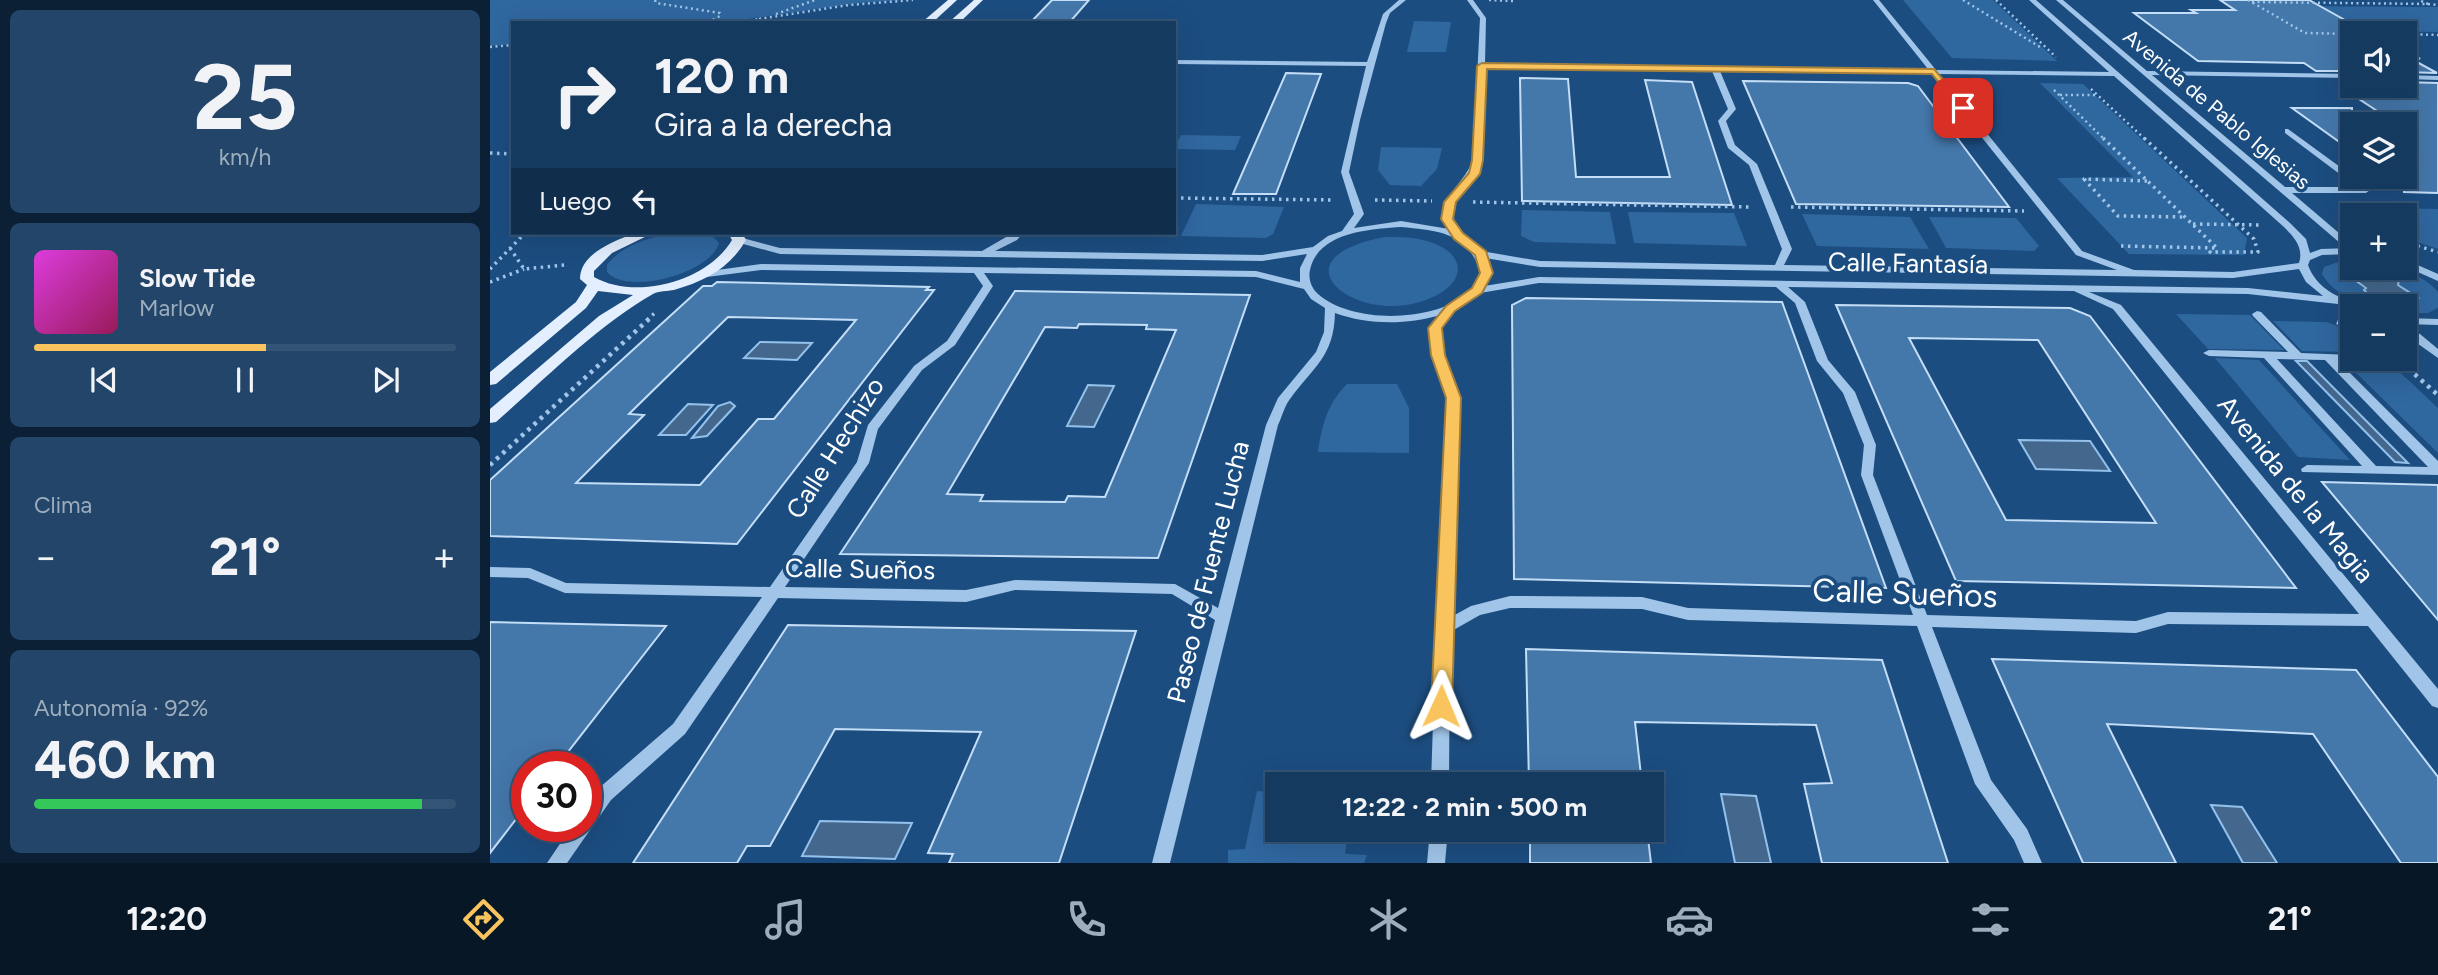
<!DOCTYPE html>
<html lang="es">
<meta charset="utf-8">
<style>
body{margin:0;font-family:Figtree,sans-serif;background:#224569;color:#f1f3f6;height:100vh;display:flex;flex-direction:column;font-size:26px;white-space:nowrap}
*{box-sizing:border-box;margin:0}
p{font-size:23px;color:#9dadbd}
.icon{flex:none;width:38px;height:38px;fill:none;stroke:currentColor;stroke-width:2;stroke-linecap:round;stroke-linejoin:round}
.map{position:relative;flex:1;overflow:hidden}
.drawer{display:flex;flex-direction:column;gap:10px;padding:10px;background:#0c2035;width:490px}
.drawer>*{flex:none}
.top-card{position:absolute;left:21px;top:21px;width:665px;height:214px;border-radius:0px;box-shadow:0 7px 28px #0002,0 0 0 2px #345475;background:#153a60;color:#f1f3f6;overflow:hidden}
.controls{position:absolute;left:1850px;top:21px;display:grid;gap:14px}
.controls a{display:grid;place-items:center;width:77px;height:77px;border-radius:0px;background:#153a60;box-shadow:0 7px 28px #0002,0 0 0 2px #345475;font-size:35px}
.speed{position:absolute;left:21px;top:751px;display:flex;gap:14px;font-size:35px;font-weight:700;text-align:center}
.speed>*{display:grid;place-content:center;width:91px;height:91px;border-radius:50%;background:#153a60;box-shadow:0 7px 28px #0002,0 0 0 2px #345475;line-height:1}
.speed .limit{border:10px solid #d22;background:#fff;color:#111}
.pin{position:absolute;display:grid;place-items:center;width:60px;height:60px;color:#fff;margin:-30px;border-radius:14px;box-shadow:0 4px 10px #0006}
.me{position:absolute;width:77px;margin:-38px;rotate:1deg;stroke-linejoin:round;filter:drop-shadow(0 0 5px #0008)}
.turn{display:flex;align-items:center;gap:24px;height:147px;padding:0 28px;font-size:32px}
.turn .icon{width:91px;height:91px;stroke-width:2.5}
.turn b{display:block;font-size:49px;line-height:60px}
.then{display:flex;align-items:center;height:66px;padding:0 28px;background:#0003;gap:14px;font-size:26px}
.big{font-size:52px;font-weight:700;line-height:1.1}
.drawer .widget{flex:1;display:flex;flex-direction:column;justify-content:center;gap:10px;min-width:0;padding:0 24px;border-radius:10px;background:#224569}
.drawer .dial{align-items:center;gap:0}
.dial b{font-size:91px;line-height:1}
.song{display:flex;align-items:center;gap:21px}
.cover{width:84px;height:84px;border-radius:10px;background:linear-gradient(135deg,hsl(300 70% 55%),hsl(330 70% 35%))}
.played{height:7px;border-radius:4px;background:linear-gradient(90deg,#f9c45e 55%,#345475 55%)}
.keys{display:flex;justify-content:space-around;direction:ltr}
.heat{display:flex;justify-content:space-between;align-items:center;font-size:38px;direction:ltr}
.charge{height:10px;border-radius:5px;background:linear-gradient(90deg,#34c759 92%,#345475 0)}
.trip{position:absolute;left:775px;top:772px;width:399px;height:70px;border-radius:0px;background:#153a60;box-shadow:0 7px 28px #0002,0 0 0 2px #345475;font-weight:700;line-height:70px;text-align:center}
.tabs{display:flex;height:112px;justify-content:space-around;align-items:center;background:#081726;color:#9dadbd}
.tabs .icon{width:49px;height:49px}
.tabs .current{color:#f9c45e}
.tabs b{font-size:32px;color:#f1f3f6}
main{display:flex;flex:1;min-height:0}
.map>svg:first-child{display:block}
.green{fill:#2f679f}
.water{fill:#44688d;stroke:#93c1eb;stroke-width:2}
.building{fill:#47a;stroke:#c4def7;stroke-width:2;fill-rule:evenodd}
.lines{fill:none;stroke-linecap:round;stroke-linejoin:round}
.path-far2{stroke:#a0c5e9;stroke-width:2.5;stroke-dasharray:2 3.5;stroke-linecap:butt}
.path-far1{stroke:#a0c5e9;stroke-width:3.5;stroke-dasharray:2.5 4.5;stroke-linecap:butt}
.path{stroke:#a0c5e9;stroke-width:4.5;stroke-dasharray:3.5 5;stroke-linecap:butt}
.minor{fill:#a0c5e9;fill-rule:evenodd}
.major{fill:#e3effe;fill-rule:evenodd}
.route{fill:#f9c45e;stroke:#a27f3d;stroke-width:2}
.labels{text-anchor:middle;dominant-baseline:central;stroke-width:7;stroke-linejoin:round;paint-order:stroke}
.far-street-label{font-size:21px;fill:#fff;stroke:#1c4d80}
.street-label{font-size:26px;fill:#fff;stroke:#1c4d80}
.near-street-label{font-size:32px;fill:#fff;stroke:#1c4d80}
</style>
<main>
<section class="drawer">
<div class="widget dial"><b>25</b><p>km/h</p></div>
<div class="widget">
<div class="song"><i class="cover"></i><div><b>Slow Tide</b><p>Marlow</p></div></div>
<div class="played"></div>
<div class="keys"><svg class="icon" aria-label="previous" viewBox="0 0 24 24"><path d="M18 5L8 12l10 7zM5 5v14"/></svg><svg class="icon" aria-label="pause" viewBox="0 0 24 24"><path d="M8 5v14M16 5v14"/></svg><svg class="icon" aria-label="next" viewBox="0 0 24 24"><path d="M6 5l10 7-10 7zM19 5v14"/></svg></div>
</div>
<div class="widget"><p>Clima</p>
<div class="heat"><a>−</a><b class="big">21°</b><a>+</a></div>
</div>
<div class="widget"><p>Autonomía · 92%</p><b class="big">460 km</b><div class="charge"></div></div>
</section>
<div class="map">
<svg width="1948" height="863" viewBox="0 0 1948 863">
<rect width="100%" height="100%" fill="#1c4d80"/>
<path class="green" d="M0,0H411L369,3L230,23H23V44L0,46Z
M1413,0H1503L1567,61L1462,58Z
M1779,6L1948,7V32L1819,30Z
M924,21L961,22L956,52H917Z
M1550,83L1593,84L1757,238L1754,255L1639,254L1567,178L1643,177Z
M691,135L751,136L745,150L684,149Z
M891,147L952,148L947,169L931,186L900,185L888,170Z
M706,204L794,207L783,234L776,238L691,236Z
M1849,207L1948,209V249L1915,238L1914,215H1862V218Z
M1032,210L1120,212L1126,244L1044,242L1031,236Z
M1138,212L1244,213L1257,246L1144,243Z
M1312,214L1420,217L1439,249L1327,246Z
M1439,217L1526,218L1549,246L1544,251L1456,248Z
M185,233C201,233 219,229 229,243C221,273 138,296 117,272V265C133,244 160,237 185,233Z
M895,237C909,237 924,237 937,241C975,252 979,280 943,297C872,331 776,259 895,237Z
M1854,260H1862V268C1893,268 1926,266 1948,292V308L1938,313H1915L1914,306C1884,306 1849,303 1832,274L1834,267Z
M1686,314L1760,315L1794,350L1718,349Z
M1783,321L1836,322L1862,331V352L1812,351Z
M1725,358L1769,360L1860,460L1808,457Z
M1854,361L1900,363L1948,408V453Z
M857,384H907L919,408V453L828,452C832,425 837,404 857,384Z
M767,791L787,792L788,830H858L855,854L877,855L874,863H738V850L755,849Z"/>
<path class="water" d="M1863,273L1886,277L1890,273L1909,280L1908,285L1928,298L1921,300L1899,296L1894,299L1880,296L1874,290L1876,288L1858,275Z
M270,342L322,343L307,360L254,358Z
M1806,361H1817L1918,463L1905,462Z
M598,385L624,386L604,427L577,426Z
M240,402L245,406L217,436L202,438L228,406Z
M198,404L223,405L196,435H169Z
M1529,440L1600,441L1620,471L1546,469Z
M1231,794L1266,796L1281,863H1245Z
M1721,805L1752,807L1787,863H1753Z
M330,821L422,823L405,859L312,856Z"/>
<path class="building" d="M562,0H599L579,23H540Z
M1730,0H1819L1862,24V71H1826L1814,63L1708,61L1644,13H1706L1701,10H1745Z
M1914,55L1947,73L1914,72Z
M796,73L831,74L786,194H743Z
M1030,78L1078,79L1086,177H1180L1155,80L1202,82L1242,205L1032,201Z
M1253,81L1418,83L1428,86L1519,207L1306,204Z
M1914,82L1948,83V193L1914,192V124H1907L1866,97L1914,98Z
M1802,108H1862V151Z
M227,282L439,287L436,290H444L247,544L0,536V480L213,286H222ZM238,317L366,320L284,419H268L210,485L86,483L154,415L139,414Z
M525,291L760,295L668,558L350,554ZM589,324L657,325L656,329L686,330L615,497L578,496L575,502L490,501L493,495L457,494L555,327L587,328Z
M1036,298L1292,302L1396,588L1024,579L1022,305Z
M1346,305L1580,308L1600,316L1806,588L1466,581ZM1419,338L1548,340L1666,523L1516,520Z
M1832,482L1948,485V620Z
M0,622L176,626L67,766H37V805L0,853Z
M298,625L646,631L569,863H459L463,854L438,853L491,732L345,729L280,846H257L247,863H143Z
M1036,649L1392,660L1458,863H1332L1314,784L1342,783L1326,725L1145,722L1152,784H1039Z
M1502,659L1866,670L1948,777V863H1911L1823,734L1617,724L1686,863H1593Z
M1040,830H1157L1161,863H1040Z"/>
<g class="lines">
<path class="path-far2" d="M165,0L166,3L230,13V16L217,23
M999,0L1023,1
M1473,0L1550,47
M1506,0L1566,57
M1758,0L1815,33L1862,34
M1762,2L1938,4L1929,0
M1938,4L1948,5
M286,14L325,0
M269,19L359,5L423,0
M255,23L271,18
M1914,34L1948,35
M0,47L23,45
M1914,50L1932,60
M1601,89L1656,140
M1564,90L1615,140
M1570,95H1607"/>
<path class="path-far1" d="M1613,138L1727,248L1631,246
M1654,138L1764,239L1768,252H1720L1724,256
M0,153L23,154
M1657,181L1594,179L1628,216L1695,217
M684,198L844,200
M885,200L942,201
M983,202L1261,207
M1301,207L1534,211
M1703,224L1770,225
M1914,242L1948,252
M20,248L34,269L75,265
M0,269L35,233
M0,282L34,269
M157,320L167,311"/>
<path class="path" d="M1847,322L1862,328
M1912,363L1948,395
M0,465L159,319"/>
<path class="minor" d="M909,0H916L900,13L896,23L870,120L859,172L874,214L864,228L911,221L959,229C944,200 973,186 983,160L990,18L977,0H983L996,18L995,64L1438,69L1383,0H1389L1446,70L1619,72L1539,0H1546L1800,223L1816,239L1820,253L1831,249L1862,248V254L1832,255L1820,260L1818,265C1826,287 1845,296 1866,304L1867,306H1862V309L1848,304L1758,294L1599,292L1631,305L1948,689V708L1942,706L1878,626L1678,624L1646,633L1442,627L1501,780L1537,829L1552,863H1534L1524,840L1485,784L1427,626L1198,620L1152,609L1020,608L990,615L960,632L959,784H941L946,629L957,398L942,355L940,328L950,315C916,325 878,325 845,313C844,357 823,367 800,399C794,407 792,417 788,425L680,863H662L725,620L682,594L525,590L476,602L288,598L195,734L121,800L77,863H57L82,826H96V806L109,788L183,724L272,597L75,593L38,578L0,577V567L40,568L76,583L280,587L367,462L378,425L424,366L457,341L493,286L484,273L271,270L209,278L204,275L205,273L271,264L766,271L810,282V268L817,254L772,261L290,254L246,242L244,240L249,237L290,248L492,251L523,233H533L527,240L505,251L772,255L823,247L838,236L852,231L864,214L851,172L876,66L684,64V60L877,62L893,14ZM994,68L1222,71L1238,109L1228,121L1238,148L1259,165L1292,249L1285,265L1050,261L991,251L978,237L971,233L965,223L963,212L965,204L987,172L991,160ZM1230,71L1441,74L1586,255L1627,270L1294,265L1302,249L1267,164L1245,145L1236,121L1246,109ZM1449,74L1624,76L1794,227C1804,237 1814,248 1809,263L1743,272L1644,270L1592,251ZM911,227C950,231 977,232 991,273C987,281 983,289 976,295C941,322 862,324 828,294C821,288 818,278 820,270C828,232 880,229 911,227ZM995,258L1050,267L1743,278L1809,269L1816,282L1833,296L1758,288L1049,277L994,286L1001,273ZM494,273L766,277L814,289L821,299L835,308L834,332L826,352L788,398L776,425L728,608L685,584L525,580L476,590L295,587L379,463L388,429L432,370L465,345L503,286ZM1049,283L1286,287L1305,303L1327,361L1353,393L1374,445L1371,475L1423,615L1198,608L1152,597L1020,596L981,606L961,617L969,398L954,355L950,328L965,310L981,301L990,293ZM1298,287L1584,291L1623,309L1869,614L1678,612L1646,621L1437,615L1383,475L1386,445L1365,392L1338,360L1315,302Z
M1566,0H1573L1657,71L1862,74V78L1662,75L1795,187H1867L1795,133V129H1798L1879,188L1880,190L1876,193H1802L1856,239L1862,241V248L1850,243Z
M1914,75L1948,76V80L1914,79Z
M1914,259L1948,274V281L1914,266Z
M1767,311L1771,312L1811,353L1862,355V359H1867L1862,361H1848L1948,461V475L1812,472L1811,469L1817,465L1872,466L1774,358L1719,356L1713,353L1719,350L1798,352L1763,316L1762,314ZM1787,359L1835,360L1938,467L1886,466Z
M1914,318L1948,319V325L1914,324Z
M1914,327L1930,334L1948,349V358L1914,334Z
M1886,359H1902L1896,362L1888,361Z
M940,830H958L955,863H937Z"/>
<path class="major" d="M458,0H467L442,23H431Z
M484,0H493L469,23H458Z
M145,233H163L122,253L104,271V277C146,301 218,281 242,240L238,233H252L256,240C240,268 215,281 184,290C178,291 168,291 163,294C106,327 56,378 6,422L0,423V409L109,316L143,295L108,291L96,308L6,384L0,385V372L86,302L97,285L90,279C90,253 125,241 145,233Z"/>
</g>
<path class="route" d="M992,63L1444,69L1478,108L1470,110L1442,74L997,69L993,160L990,174L966,202L963,219L973,233L996,251L1003,273L992,293L965,311L952,328L955,355L971,398L962,706L959,713L951,715L944,713L941,706L956,398L941,355L938,328L956,306L982,288L990,273L985,255L964,239L951,219L954,202L979,173L982,160L987,66Z"/>
<g class="labels">
<g class="far-street-label">
<text transform="translate(1727 109) rotate(40)">Avenida de Pablo Iglesias</text>
</g>
<g class="street-label">
<text transform="translate(1418 263) rotate(1)">Calle Fantasía</text>
<text transform="translate(345 448) rotate(-58)">Calle Hechizo</text>
<text transform="translate(1806 489) rotate(51)">Avenida de la Magia</text>
<text transform="translate(370 569) rotate(1)">Calle Sueños</text>
<text transform="translate(718 572) rotate(-76)">Paseo de Fuente Lucha</text>
</g>
<g class="near-street-label">
<text transform="translate(1415 593) rotate(2)">Calle Sueños</text>
</g>
</g>
</svg>
<div class="controls">
<a><svg class="icon" aria-label="sound" viewBox="0 0 24 24"><path d="M4 9h4l5-4v14l-5-4H4zM17 9q2 3 0 6"/></svg></a>
<a><svg class="icon" aria-label="layers" viewBox="0 0 24 24"><path d="M12 4l9 5-9 5-9-5zM3 14l9 5 9-5"/></svg></a>
<a>+</a>
<a>−</a>
</div>
<div class="speed"><div class="limit">30</div></div>
<div class="pin" style="left:1473px;top:108px;background:#d93025"><svg class="icon" aria-label="arrive" viewBox="0 0 24 24"><path d="M6 21V4h12l-3 4 3 4H6"/></svg></div>
<svg class="me" style="left:951px;top:706px" viewBox="-20 -20 40 40"><path d="M0-17L14 15 0 8-14 15z" fill="#f9c45e" stroke="#fff" stroke-width="4"/></svg>
<div class="trip">12:22 · 2 min · 500 m</div>
<div class="top-card">
<div class="turn"><svg class="icon" aria-label="right" viewBox="0 0 24 24"><path d="M7 20v-9h11M14 6l5 5-5 5"/></svg><div><b>120 m</b>Gira a la derecha</div></div>
<div class="then">Luego<svg class="icon" aria-label="left" viewBox="0 0 24 24"><path d="M17 20v-9H6M10 6l-5 5 5 5"/></svg></div>
</div>
</div>
</main>
<nav class="tabs">
<b>12:20</b>
<svg class="icon current" aria-label="directions" viewBox="0 0 24 24"><path d="M12 3l9 9-9 9-9-9zM9 14v-3h6M13 9l2 2-2 2"/></svg>
<svg class="icon" aria-label="music" viewBox="0 0 24 24"><path d="M9 18V5l10-2v13"/><circle cx="6" cy="18" r="3"/><circle cx="16" cy="16" r="3"/></svg>
<svg class="icon" aria-label="phone" viewBox="0 0 24 24"><path d="M5 4h4l2 5-3 2q2 4 5 5l2-3 5 2v4C11 20 4 13 5 4z"/></svg>
<svg class="icon" aria-label="climate" viewBox="0 0 24 24"><path d="M12 3v18M4 7l16 10M4 17L20 7"/></svg>
<svg class="icon" aria-label="car" viewBox="0 0 24 24"><path d="M5 17H2v-5l4-1 3-4h7l3 4 3 1v5h-3M9 17h6M6 11h13"/><circle cx="7" cy="17" r="2"/><circle cx="17" cy="17" r="2"/></svg>
<svg class="icon" aria-label="filters" viewBox="0 0 24 24"><path d="M4 7h16M4 17h16"/><circle cx="9" cy="7" r="2"/><circle cx="15" cy="17" r="2"/></svg>
<b>21°</b>
</nav>
